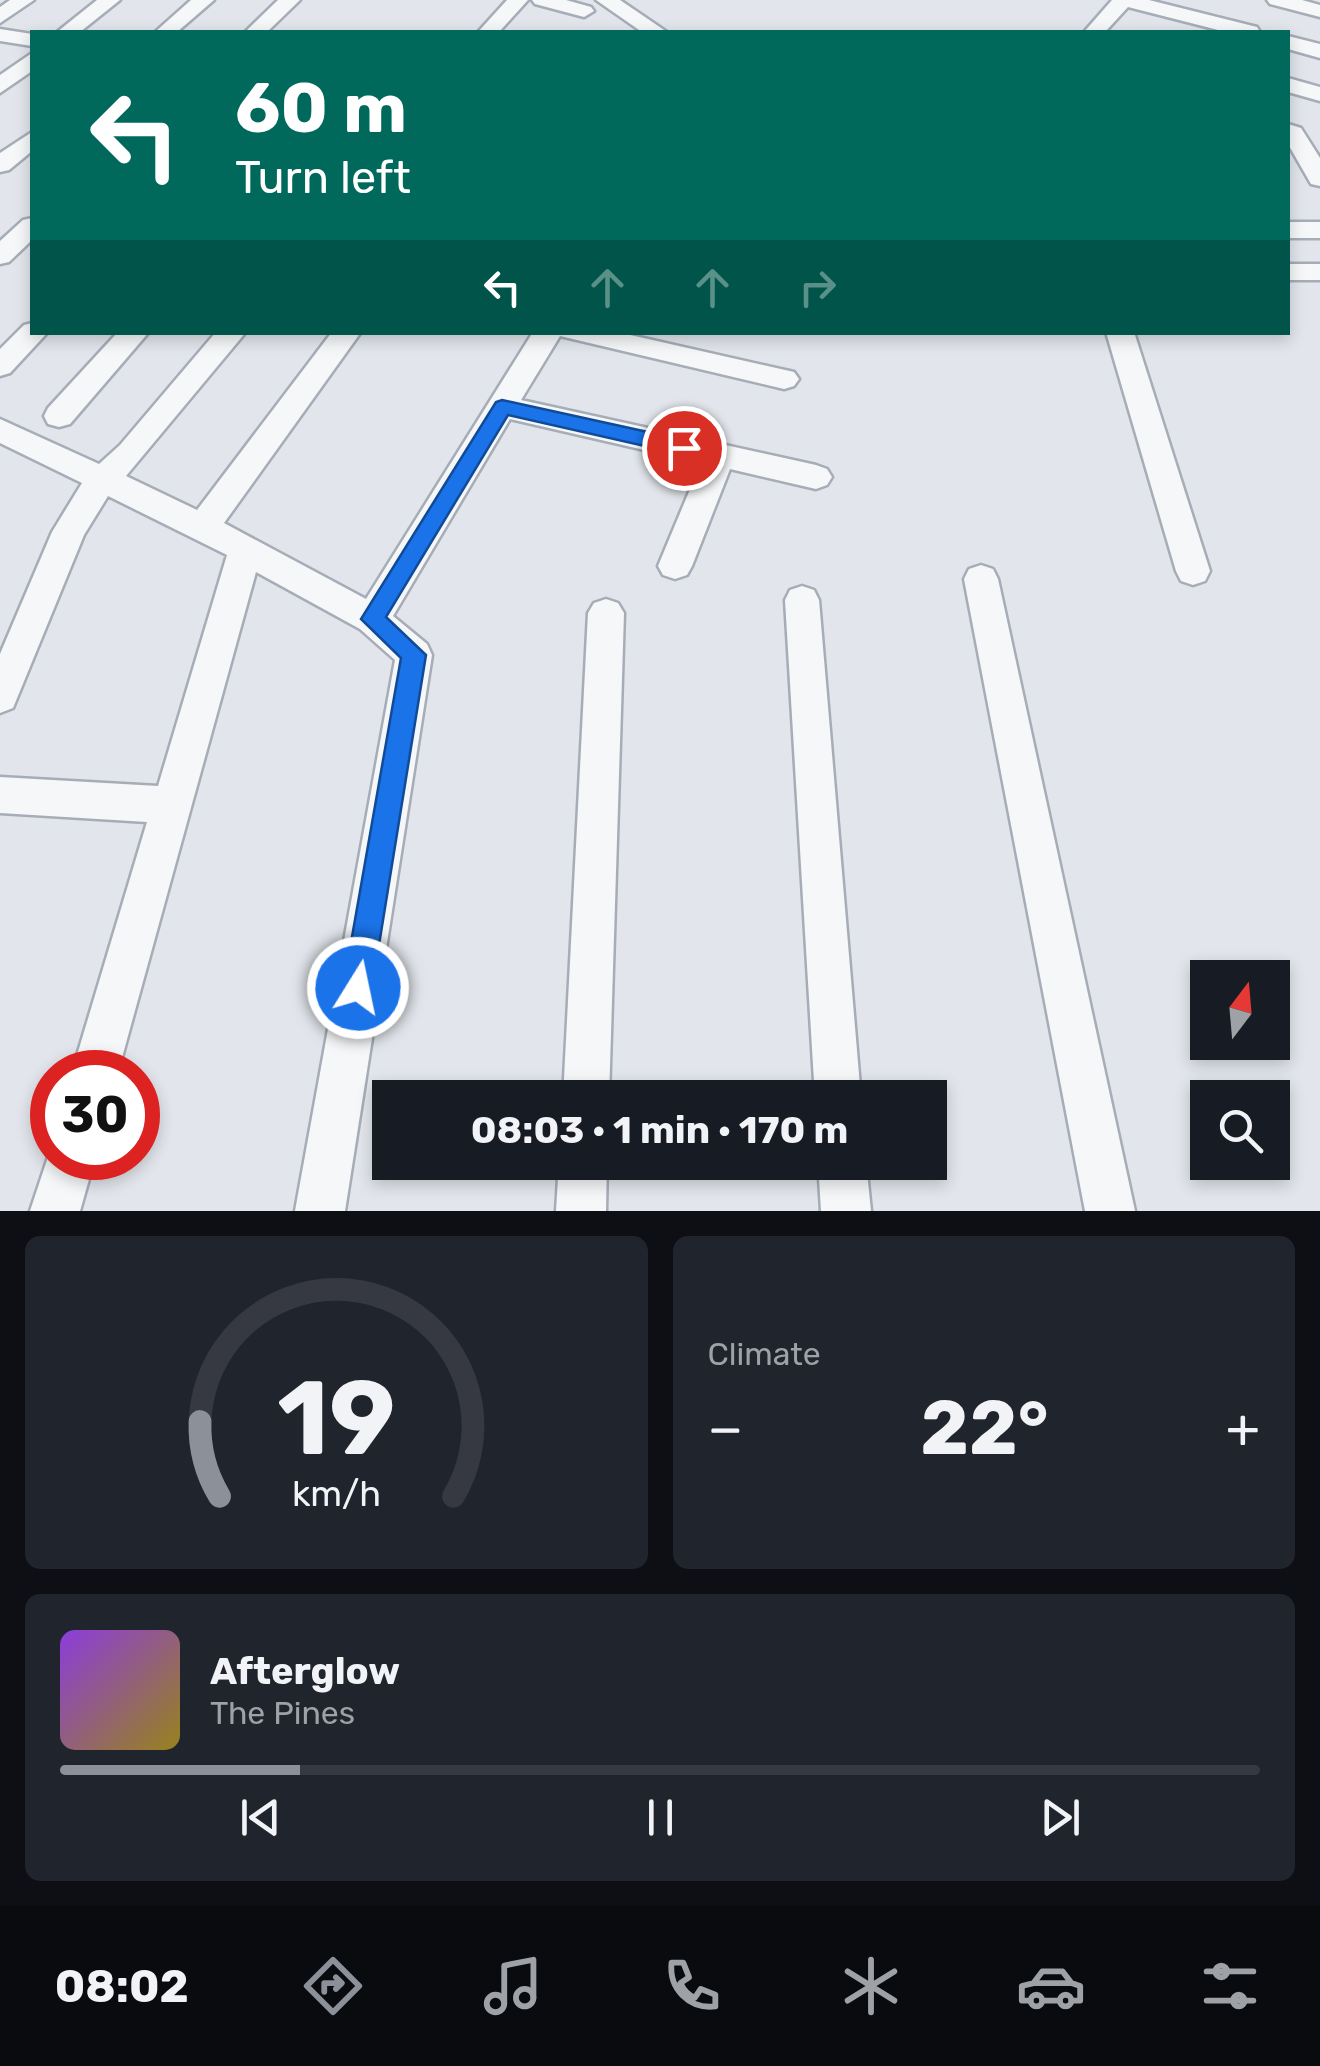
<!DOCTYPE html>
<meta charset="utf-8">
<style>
body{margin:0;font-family:Rubik,sans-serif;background:#20242c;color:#f1f3f6;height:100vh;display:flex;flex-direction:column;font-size:38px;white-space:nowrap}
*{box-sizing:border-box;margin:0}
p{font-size:32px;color:#9ea1a6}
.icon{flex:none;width:55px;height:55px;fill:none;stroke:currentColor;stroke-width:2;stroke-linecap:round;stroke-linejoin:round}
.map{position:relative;height:1211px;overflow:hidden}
.details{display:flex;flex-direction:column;gap:25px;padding:25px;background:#0d0f14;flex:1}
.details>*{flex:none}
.hud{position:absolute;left:30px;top:30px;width:1260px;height:305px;border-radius:0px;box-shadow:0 5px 15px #0003;background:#00695c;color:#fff;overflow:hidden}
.needle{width:65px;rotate:16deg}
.tools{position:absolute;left:1190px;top:960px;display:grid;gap:20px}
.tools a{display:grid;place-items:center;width:100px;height:100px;border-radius:0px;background:#171b24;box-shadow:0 5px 15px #0003;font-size:50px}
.speed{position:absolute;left:30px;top:1050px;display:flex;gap:20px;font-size:50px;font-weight:700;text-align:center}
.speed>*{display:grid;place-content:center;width:130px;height:130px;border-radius:50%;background:#171b24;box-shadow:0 5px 15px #0003;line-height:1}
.speed .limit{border:15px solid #d22;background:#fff;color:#111}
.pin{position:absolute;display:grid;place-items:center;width:85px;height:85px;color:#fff;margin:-42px;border:5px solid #fff;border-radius:50%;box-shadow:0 2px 10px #0007}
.me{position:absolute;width:110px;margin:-55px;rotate:10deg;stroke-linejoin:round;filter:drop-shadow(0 0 8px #0008)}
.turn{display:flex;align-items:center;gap:35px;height:210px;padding:0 40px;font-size:45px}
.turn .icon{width:130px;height:130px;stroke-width:2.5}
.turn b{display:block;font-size:70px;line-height:85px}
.lanes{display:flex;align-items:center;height:95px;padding:0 40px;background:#0003;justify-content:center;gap:50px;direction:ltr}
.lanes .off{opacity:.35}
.big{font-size:75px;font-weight:700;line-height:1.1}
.details .widget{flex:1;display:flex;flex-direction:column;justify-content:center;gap:15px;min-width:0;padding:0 35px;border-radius:15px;background:#20242c}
.details .dial{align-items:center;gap:0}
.dial svg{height:260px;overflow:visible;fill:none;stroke:#363941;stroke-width:7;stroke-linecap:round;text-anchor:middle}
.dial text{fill:#f1f3f6;stroke:none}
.song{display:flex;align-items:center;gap:30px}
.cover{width:120px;height:120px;border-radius:15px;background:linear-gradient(135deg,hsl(270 70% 55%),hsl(50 70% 35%))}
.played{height:10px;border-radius:5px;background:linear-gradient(90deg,#8c9099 20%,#363941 20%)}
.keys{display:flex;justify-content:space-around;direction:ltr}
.heat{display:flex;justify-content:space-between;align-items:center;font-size:55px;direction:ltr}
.details .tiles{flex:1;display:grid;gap:25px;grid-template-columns:1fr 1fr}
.widget:last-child{grid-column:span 2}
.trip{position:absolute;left:372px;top:1080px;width:575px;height:100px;border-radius:0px;background:#171b24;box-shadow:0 5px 15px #0003;font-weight:700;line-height:100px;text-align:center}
.menu{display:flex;height:160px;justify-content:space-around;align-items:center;background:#090b0e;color:#9ea1a6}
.menu .icon{width:70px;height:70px}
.menu .current{color:#8c9099}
.menu b{font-size:45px;color:#f1f3f6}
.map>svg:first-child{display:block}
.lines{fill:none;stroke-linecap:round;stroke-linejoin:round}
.minor-casing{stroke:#a6adb7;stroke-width:5}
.minor{fill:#f5f7f9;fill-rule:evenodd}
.route{fill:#1a73e8;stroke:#114b97;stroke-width:2.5}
</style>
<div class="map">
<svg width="1320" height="1211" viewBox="0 0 1320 1211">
<rect width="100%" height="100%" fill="#e2e6ec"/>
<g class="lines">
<g class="minor-casing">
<path id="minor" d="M10,0H34L0,23V7Z
M97,0H120L80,32H57Z
M191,0H214L177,32H155Z
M278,0H300L267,32H245Z
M507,0H528L499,32H478Z
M532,0H566L591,7L594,11L584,17L535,4Z
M596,0H620L667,32H642Z
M1112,0H1149L1257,27L1260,32H1226L1128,7L1105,32H1084Z
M1267,0H1302L1320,5V17L1270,4Z
M0,29L32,34V46L0,41Z
M1288,36L1320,44V58L1288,49Z
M32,53V71L0,93V75Z
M1288,78L1320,87V101L1288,92Z
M1288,124L1301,128L1320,158V186L1311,184L1288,144Z
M32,132V151L9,170L0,172V153Z
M32,218V240L9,262L0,264V241L23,220Z
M1288,222H1320V238H1288Z
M1288,264H1320V280H1288Z
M32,323V332H48L10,373L0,376V349L24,325Z
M118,332H149L70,424L59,427L48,424L44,416L48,408Z
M216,332H246L126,476L197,510L332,332H361L224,523L366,599L533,332H617L794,372L799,379L794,386L784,389L560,336L521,400L816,465L827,469L832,477L827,485L816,489L730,469L692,566L687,575L675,579L663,575L658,566L701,463L510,419L393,616L427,644L432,655L345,1211H295L395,660L360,629L256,572L118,1072H72L147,822L0,813V777L158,786L227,555L108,496L84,535L13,708L0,713V654L52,532L82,483L0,443V419L99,464L120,445Z
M1106,332H1134L1210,571L1205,581L1193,585L1181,581L1176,571Z
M981,565L993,569L998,579L1135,1211H1085L964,579L969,569Z
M802,586L814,590L819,600L861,1098H815L785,600L790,590Z
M606,599L618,603L624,613L609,1098H563L588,613L594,603Z
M52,1145V1158H95L80,1211H30Z
M559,1162H607L606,1211H556Z
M818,1162H866L871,1211H821Z"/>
</g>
<use href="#minor" class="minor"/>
</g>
<path class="route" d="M502,400L684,440L694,448L684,455L508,415L386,617L426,655L372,988L368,999L358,1003L348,999L343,988L401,658L361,619L496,402Z"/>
</svg>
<div class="tools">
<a><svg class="needle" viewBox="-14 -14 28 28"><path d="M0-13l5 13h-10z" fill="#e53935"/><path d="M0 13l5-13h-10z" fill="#9ea1a6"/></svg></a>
<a><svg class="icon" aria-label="search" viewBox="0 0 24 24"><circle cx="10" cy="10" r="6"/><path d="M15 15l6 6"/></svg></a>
</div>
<div class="speed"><div class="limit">30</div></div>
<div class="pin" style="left:684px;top:448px;background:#d93025"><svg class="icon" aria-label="arrive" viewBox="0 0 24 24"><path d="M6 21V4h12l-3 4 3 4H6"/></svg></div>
<svg class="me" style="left:358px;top:988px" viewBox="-20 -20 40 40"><circle r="17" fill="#1a73e8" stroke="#fff" stroke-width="3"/><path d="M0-11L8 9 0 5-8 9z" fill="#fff"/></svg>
<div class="trip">08:03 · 1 min · 170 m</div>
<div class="hud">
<div class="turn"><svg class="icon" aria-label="left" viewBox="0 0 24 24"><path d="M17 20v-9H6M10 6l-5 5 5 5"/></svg><div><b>60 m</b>Turn left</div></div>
<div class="lanes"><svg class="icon" aria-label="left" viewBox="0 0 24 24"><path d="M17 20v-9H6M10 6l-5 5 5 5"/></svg><svg class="icon off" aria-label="ahead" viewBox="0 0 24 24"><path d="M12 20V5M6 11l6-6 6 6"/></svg><svg class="icon off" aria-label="ahead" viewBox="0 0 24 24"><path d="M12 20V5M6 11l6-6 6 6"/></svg><svg class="icon off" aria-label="right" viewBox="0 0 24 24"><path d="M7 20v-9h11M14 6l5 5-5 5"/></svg></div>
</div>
</div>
<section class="details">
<div class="tiles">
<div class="widget dial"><svg viewBox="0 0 100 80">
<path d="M14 69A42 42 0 1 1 86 69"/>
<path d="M14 69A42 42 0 0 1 8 46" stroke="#8c9099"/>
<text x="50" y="56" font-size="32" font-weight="700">19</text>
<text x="50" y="72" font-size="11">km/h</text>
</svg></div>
<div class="widget"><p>Climate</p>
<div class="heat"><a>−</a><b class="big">22°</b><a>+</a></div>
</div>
<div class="widget">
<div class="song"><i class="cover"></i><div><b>Afterglow</b><p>The Pines</p></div></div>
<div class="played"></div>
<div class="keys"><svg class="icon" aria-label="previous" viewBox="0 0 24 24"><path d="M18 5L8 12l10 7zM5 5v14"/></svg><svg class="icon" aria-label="pause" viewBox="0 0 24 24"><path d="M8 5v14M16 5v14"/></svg><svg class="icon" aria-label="next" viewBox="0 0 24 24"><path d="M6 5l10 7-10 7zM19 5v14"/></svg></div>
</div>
</div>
</section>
<nav class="menu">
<b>08:02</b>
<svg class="icon current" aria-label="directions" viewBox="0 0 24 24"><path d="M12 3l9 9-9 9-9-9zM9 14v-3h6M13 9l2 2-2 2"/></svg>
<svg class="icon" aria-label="music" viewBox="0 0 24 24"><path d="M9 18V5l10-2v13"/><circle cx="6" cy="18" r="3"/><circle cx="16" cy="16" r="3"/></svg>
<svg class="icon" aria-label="phone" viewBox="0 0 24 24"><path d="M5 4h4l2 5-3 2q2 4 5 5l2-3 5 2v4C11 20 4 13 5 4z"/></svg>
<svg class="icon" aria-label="climate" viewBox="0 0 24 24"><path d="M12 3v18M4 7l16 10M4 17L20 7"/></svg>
<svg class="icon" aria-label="car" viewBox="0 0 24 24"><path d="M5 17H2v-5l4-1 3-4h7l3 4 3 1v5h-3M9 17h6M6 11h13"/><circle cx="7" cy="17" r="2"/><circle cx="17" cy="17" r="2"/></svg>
<svg class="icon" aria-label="filters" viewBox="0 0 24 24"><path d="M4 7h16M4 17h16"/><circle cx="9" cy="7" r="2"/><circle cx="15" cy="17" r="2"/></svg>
</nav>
